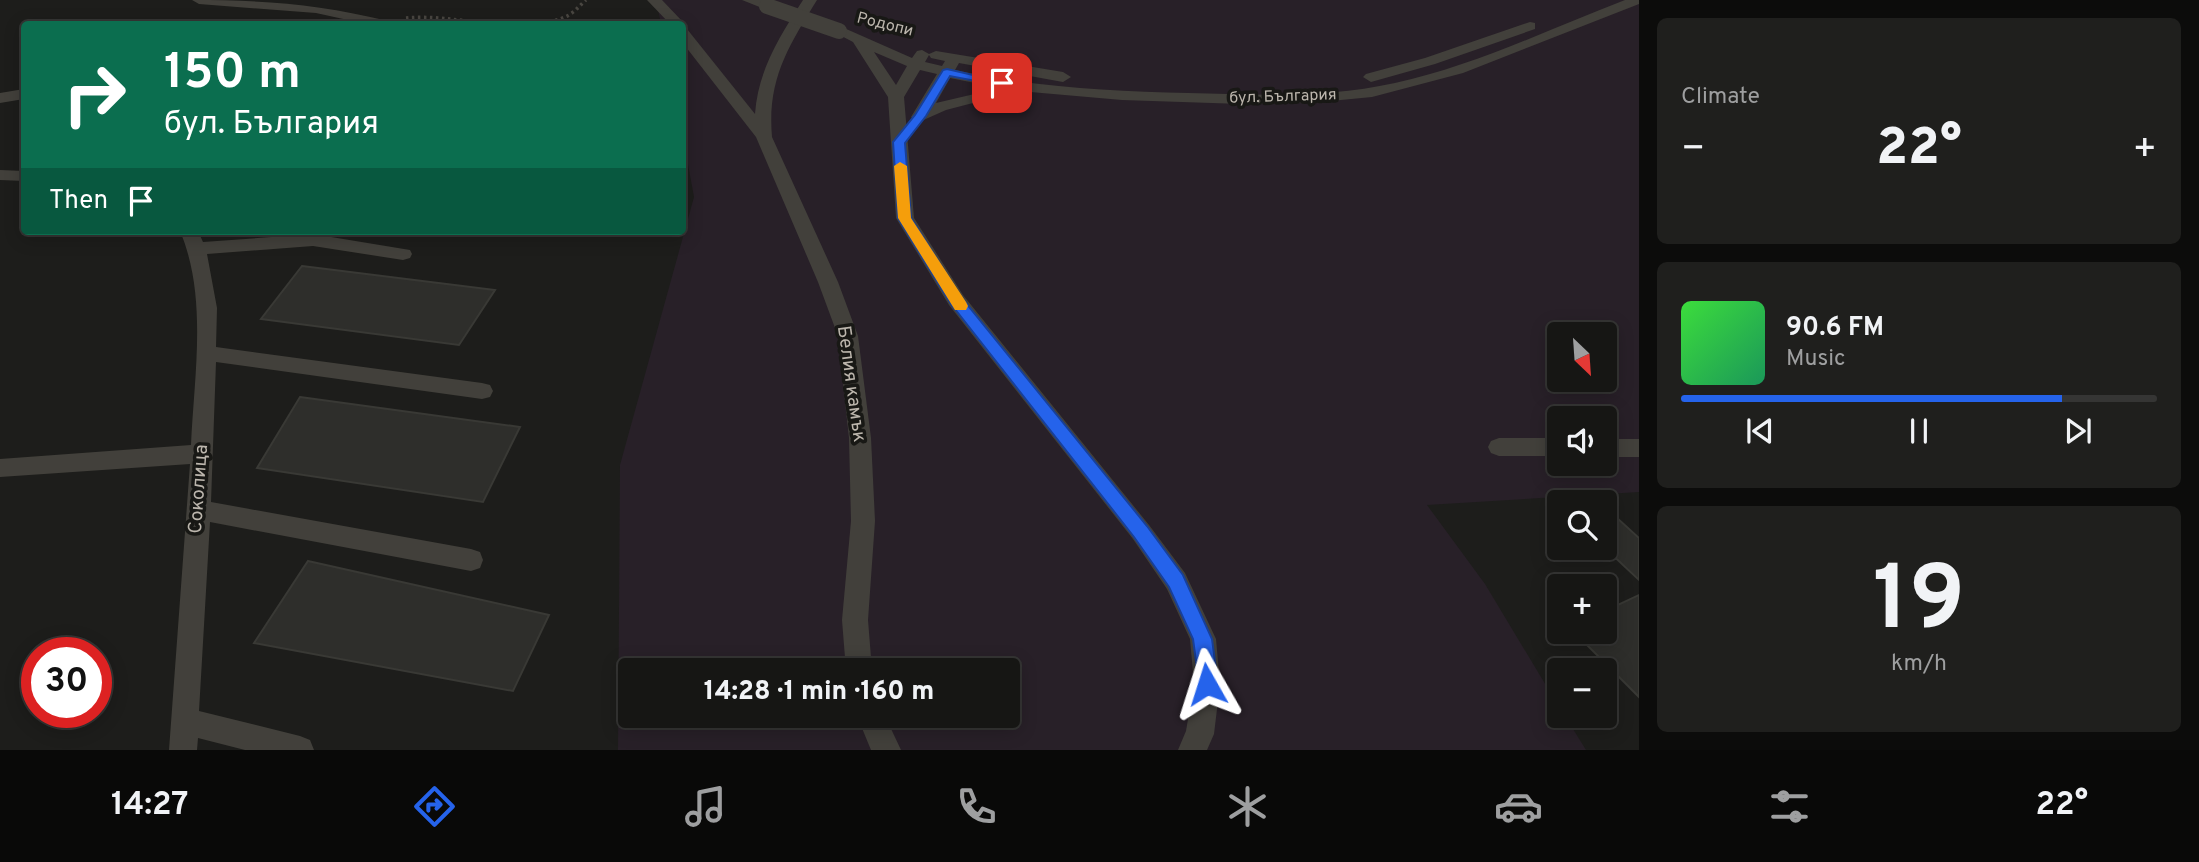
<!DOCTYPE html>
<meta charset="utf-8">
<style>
body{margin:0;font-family:Overpass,sans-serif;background:#1f1f1d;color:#f1f3f6;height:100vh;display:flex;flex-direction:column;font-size:26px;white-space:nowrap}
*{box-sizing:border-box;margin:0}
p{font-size:23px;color:#9e9fa0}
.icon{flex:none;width:38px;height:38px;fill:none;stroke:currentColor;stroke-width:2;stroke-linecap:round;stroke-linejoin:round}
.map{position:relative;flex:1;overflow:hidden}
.panel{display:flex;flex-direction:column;gap:18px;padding:18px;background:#0c0c0b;width:560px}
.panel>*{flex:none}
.banner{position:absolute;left:21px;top:21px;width:665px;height:214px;border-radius:7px;box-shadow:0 4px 18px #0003,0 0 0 2px #353534;background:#0b6e4f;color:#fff;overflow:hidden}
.needle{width:46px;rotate:155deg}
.controls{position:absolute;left:1547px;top:322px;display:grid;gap:14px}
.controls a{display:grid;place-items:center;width:70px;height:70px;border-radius:7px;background:#161614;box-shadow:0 4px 18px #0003,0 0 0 2px #353534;font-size:35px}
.speed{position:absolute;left:21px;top:637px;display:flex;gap:14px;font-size:35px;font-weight:700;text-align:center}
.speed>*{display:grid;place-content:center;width:91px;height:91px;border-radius:50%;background:#161614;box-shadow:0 4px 18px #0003,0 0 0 2px #353534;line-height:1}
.speed .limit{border:10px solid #d22;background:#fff;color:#111}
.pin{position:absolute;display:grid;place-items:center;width:60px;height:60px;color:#fff;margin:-30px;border-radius:14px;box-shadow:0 4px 10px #0006}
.me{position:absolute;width:77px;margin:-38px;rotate:354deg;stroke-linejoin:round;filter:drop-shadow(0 0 5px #0008)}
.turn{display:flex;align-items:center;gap:24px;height:147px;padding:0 28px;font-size:32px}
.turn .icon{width:91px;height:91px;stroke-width:2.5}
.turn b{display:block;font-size:49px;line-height:60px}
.then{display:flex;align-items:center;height:66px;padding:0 28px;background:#0003;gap:14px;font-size:26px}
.big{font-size:52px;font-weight:800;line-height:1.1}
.panel .widget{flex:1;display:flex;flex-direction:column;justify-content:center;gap:10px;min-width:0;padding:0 24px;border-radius:10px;background:#1f1f1d}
.panel .dial{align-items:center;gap:0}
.dial b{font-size:91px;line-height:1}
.song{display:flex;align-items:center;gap:21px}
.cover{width:84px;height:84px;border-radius:10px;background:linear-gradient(135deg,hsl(120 70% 55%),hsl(150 70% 35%))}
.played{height:7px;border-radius:4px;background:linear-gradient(90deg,#2563eb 80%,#353534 80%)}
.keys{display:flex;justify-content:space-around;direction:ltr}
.heat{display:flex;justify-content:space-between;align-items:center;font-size:38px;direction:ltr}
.trip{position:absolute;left:618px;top:658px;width:402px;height:70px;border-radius:7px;background:#161614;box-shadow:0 4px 18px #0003,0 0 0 2px #353534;font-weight:800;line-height:70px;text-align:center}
.tab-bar{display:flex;height:112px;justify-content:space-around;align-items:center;background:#090908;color:#9e9fa0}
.tab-bar .icon{width:49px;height:49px}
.tab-bar .active{color:#2563eb}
.tab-bar b{font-size:32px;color:#f1f3f6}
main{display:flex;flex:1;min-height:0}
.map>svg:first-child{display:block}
.green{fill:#282028;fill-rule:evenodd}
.building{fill:#2e2e2b;stroke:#393935;stroke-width:2}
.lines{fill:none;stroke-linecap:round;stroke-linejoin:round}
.path{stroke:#494641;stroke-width:3.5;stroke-dasharray:2.5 3.5;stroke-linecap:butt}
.minor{fill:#42403b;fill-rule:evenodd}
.minor-bridge{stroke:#42403b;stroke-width:16}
.route{fill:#2563eb;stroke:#184099;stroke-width:2}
.slow{fill:#f59e0b}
.labels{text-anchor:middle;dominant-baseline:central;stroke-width:7;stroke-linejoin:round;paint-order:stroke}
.far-street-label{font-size:16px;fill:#bcb6ad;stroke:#181815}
.street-label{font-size:19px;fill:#bcb6ad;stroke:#181815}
</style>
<main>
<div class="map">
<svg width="1639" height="750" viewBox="0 0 1639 750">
<rect width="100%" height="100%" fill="#1d1d1b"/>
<path class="green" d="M656,0H1639V492L1427,505L1485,584L1559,707V716H1565L1586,750H618L620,465L694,197L683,137L682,24H661ZM1559,334H1605V380H1559ZM1559,418H1605V464H1559ZM630,670H1008V716H630Z"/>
<path class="building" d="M302,266L495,290L459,345L261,319Z
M300,397L520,427L483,502L257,468Z
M1605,507L1639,538V580L1605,548Z
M308,561L549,615L513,691L254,643Z
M1639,595V697L1574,632H1605V611Z"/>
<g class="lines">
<path class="path" d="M406,18C455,13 519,37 565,17C573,14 579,6 586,0"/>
<path class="minor" d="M192,0C263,0 319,4 388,21L390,24H366L316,13L199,4Z
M647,0H662L682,21L684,24L682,26L670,24Z
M742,0H763L774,6L767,10Z
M803,0H817C788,47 767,80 772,137L838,282L858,336L871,438L875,521L868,620L872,670H846L842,620L851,521L849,438L838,336L818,282L756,137L682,42V28L687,29L755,114C758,70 780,36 803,0Z
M1625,0H1639V4L1463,73L1372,97L1320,102L1242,104L1122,100L1019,91L946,110L919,122L911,117L937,74L920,70L904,97L914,218L963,295L1149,525L1185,573L1216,639L1220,684L1214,734L1207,750H1178L1186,731L1194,684L1190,639L1167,589L1133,539L949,305L896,218L888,97L853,42L832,31L839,27L844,28L912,58L917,51L922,50L929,54L936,51L1063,72L1071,77L1063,82L959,63L955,70C1032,87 1109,91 1188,93C1257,95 1327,98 1395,83C1474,66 1549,29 1625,0ZM874,52L907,66L896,85ZM929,55L931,58L945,61L942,66L925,62ZM950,78L1000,88L936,103Z
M1530,22L1535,23V29L1435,64L1371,82L1363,77L1366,74L1425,58Z
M24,89V99L0,103V93Z
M0,170L24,171V181L0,180Z
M180,231H198L203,242L313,234L410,250L412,254L410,258L403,260L313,246L207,254L217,308L216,347L482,383L490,385L493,391L490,397L482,399L216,362L211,502L471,549L480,552L483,560L480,568L471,571L210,522L199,711L300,736L310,740L314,750H245L198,738L197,750H169L190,464L0,477V459L191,445C194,376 208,297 180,231Z
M1499,438H1559V456H1499L1491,453L1488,447L1491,441Z
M1605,439H1639V457H1605Z
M857,716H885L901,750H871Z"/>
<path class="minor-bridge" d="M767,6L839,31"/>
</g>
<path class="route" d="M947,69L1008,83L1002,86L950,76L926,116L905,143L911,218L961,297L1147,526L1183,575L1212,639L1218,684L1215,691L1207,694L1200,691L1193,639L1169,587L1134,537L951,304L898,218L893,142L915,115L943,70Z"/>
<path class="slow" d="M900,162L907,166L911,218L966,302L968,306L966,310H955L898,218L894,166Z"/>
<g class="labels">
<g class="far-street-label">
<text transform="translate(885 25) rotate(14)">Родопи</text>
<text transform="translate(1283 97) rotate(-2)">бул. България</text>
</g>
<g class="street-label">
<text transform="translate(851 384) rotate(82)">Белия камък</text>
<text transform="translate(199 489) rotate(-86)">Соколица</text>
</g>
</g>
</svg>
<div class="controls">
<a><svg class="needle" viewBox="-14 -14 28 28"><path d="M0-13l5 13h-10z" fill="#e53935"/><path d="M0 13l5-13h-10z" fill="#9e9fa0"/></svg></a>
<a><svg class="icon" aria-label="sound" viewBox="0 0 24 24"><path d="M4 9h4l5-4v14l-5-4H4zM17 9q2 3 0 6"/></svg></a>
<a><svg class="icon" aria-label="search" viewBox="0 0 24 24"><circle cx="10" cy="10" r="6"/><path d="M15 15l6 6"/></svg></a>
<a>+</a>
<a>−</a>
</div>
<div class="speed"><div class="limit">30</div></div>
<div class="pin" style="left:1002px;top:83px;background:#d93025"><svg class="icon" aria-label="arrive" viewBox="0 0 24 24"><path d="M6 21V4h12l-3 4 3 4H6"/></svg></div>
<svg class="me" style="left:1207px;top:684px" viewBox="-20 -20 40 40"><path d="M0-17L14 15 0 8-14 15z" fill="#2563eb" stroke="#fff" stroke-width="4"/></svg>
<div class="trip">14:28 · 1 min · 160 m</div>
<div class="banner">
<div class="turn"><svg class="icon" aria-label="right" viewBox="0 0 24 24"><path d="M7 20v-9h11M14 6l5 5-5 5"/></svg><div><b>150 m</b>бул. България</div></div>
<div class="then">Then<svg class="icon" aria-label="arrive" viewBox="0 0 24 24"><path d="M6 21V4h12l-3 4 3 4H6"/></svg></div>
</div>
</div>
<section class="panel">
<div class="widget"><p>Climate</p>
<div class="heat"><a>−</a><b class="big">22°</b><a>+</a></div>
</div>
<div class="widget">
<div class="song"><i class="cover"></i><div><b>90.6 FM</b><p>Music</p></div></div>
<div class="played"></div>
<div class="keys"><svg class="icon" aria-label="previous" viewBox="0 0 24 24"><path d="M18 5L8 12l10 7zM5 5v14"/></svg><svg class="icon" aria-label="pause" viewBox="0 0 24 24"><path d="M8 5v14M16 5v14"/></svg><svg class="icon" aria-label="next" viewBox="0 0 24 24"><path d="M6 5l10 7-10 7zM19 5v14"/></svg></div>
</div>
<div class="widget dial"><b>19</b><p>km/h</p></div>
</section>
</main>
<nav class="tab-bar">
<b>14:27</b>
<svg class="icon active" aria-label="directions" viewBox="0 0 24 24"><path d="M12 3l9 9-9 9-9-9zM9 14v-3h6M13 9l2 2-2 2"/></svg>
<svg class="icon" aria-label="music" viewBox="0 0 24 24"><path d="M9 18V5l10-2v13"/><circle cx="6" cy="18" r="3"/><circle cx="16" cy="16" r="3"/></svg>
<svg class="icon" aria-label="phone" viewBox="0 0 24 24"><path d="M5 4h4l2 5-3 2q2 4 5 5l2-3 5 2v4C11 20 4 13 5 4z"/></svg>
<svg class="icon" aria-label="climate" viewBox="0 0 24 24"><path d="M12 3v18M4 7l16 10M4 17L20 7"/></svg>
<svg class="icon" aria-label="car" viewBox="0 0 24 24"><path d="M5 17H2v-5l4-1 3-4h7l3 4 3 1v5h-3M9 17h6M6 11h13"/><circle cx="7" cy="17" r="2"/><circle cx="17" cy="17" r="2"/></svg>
<svg class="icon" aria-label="filters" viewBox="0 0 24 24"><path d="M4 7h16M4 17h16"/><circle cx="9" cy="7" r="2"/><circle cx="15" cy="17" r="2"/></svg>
<b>22°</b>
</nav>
